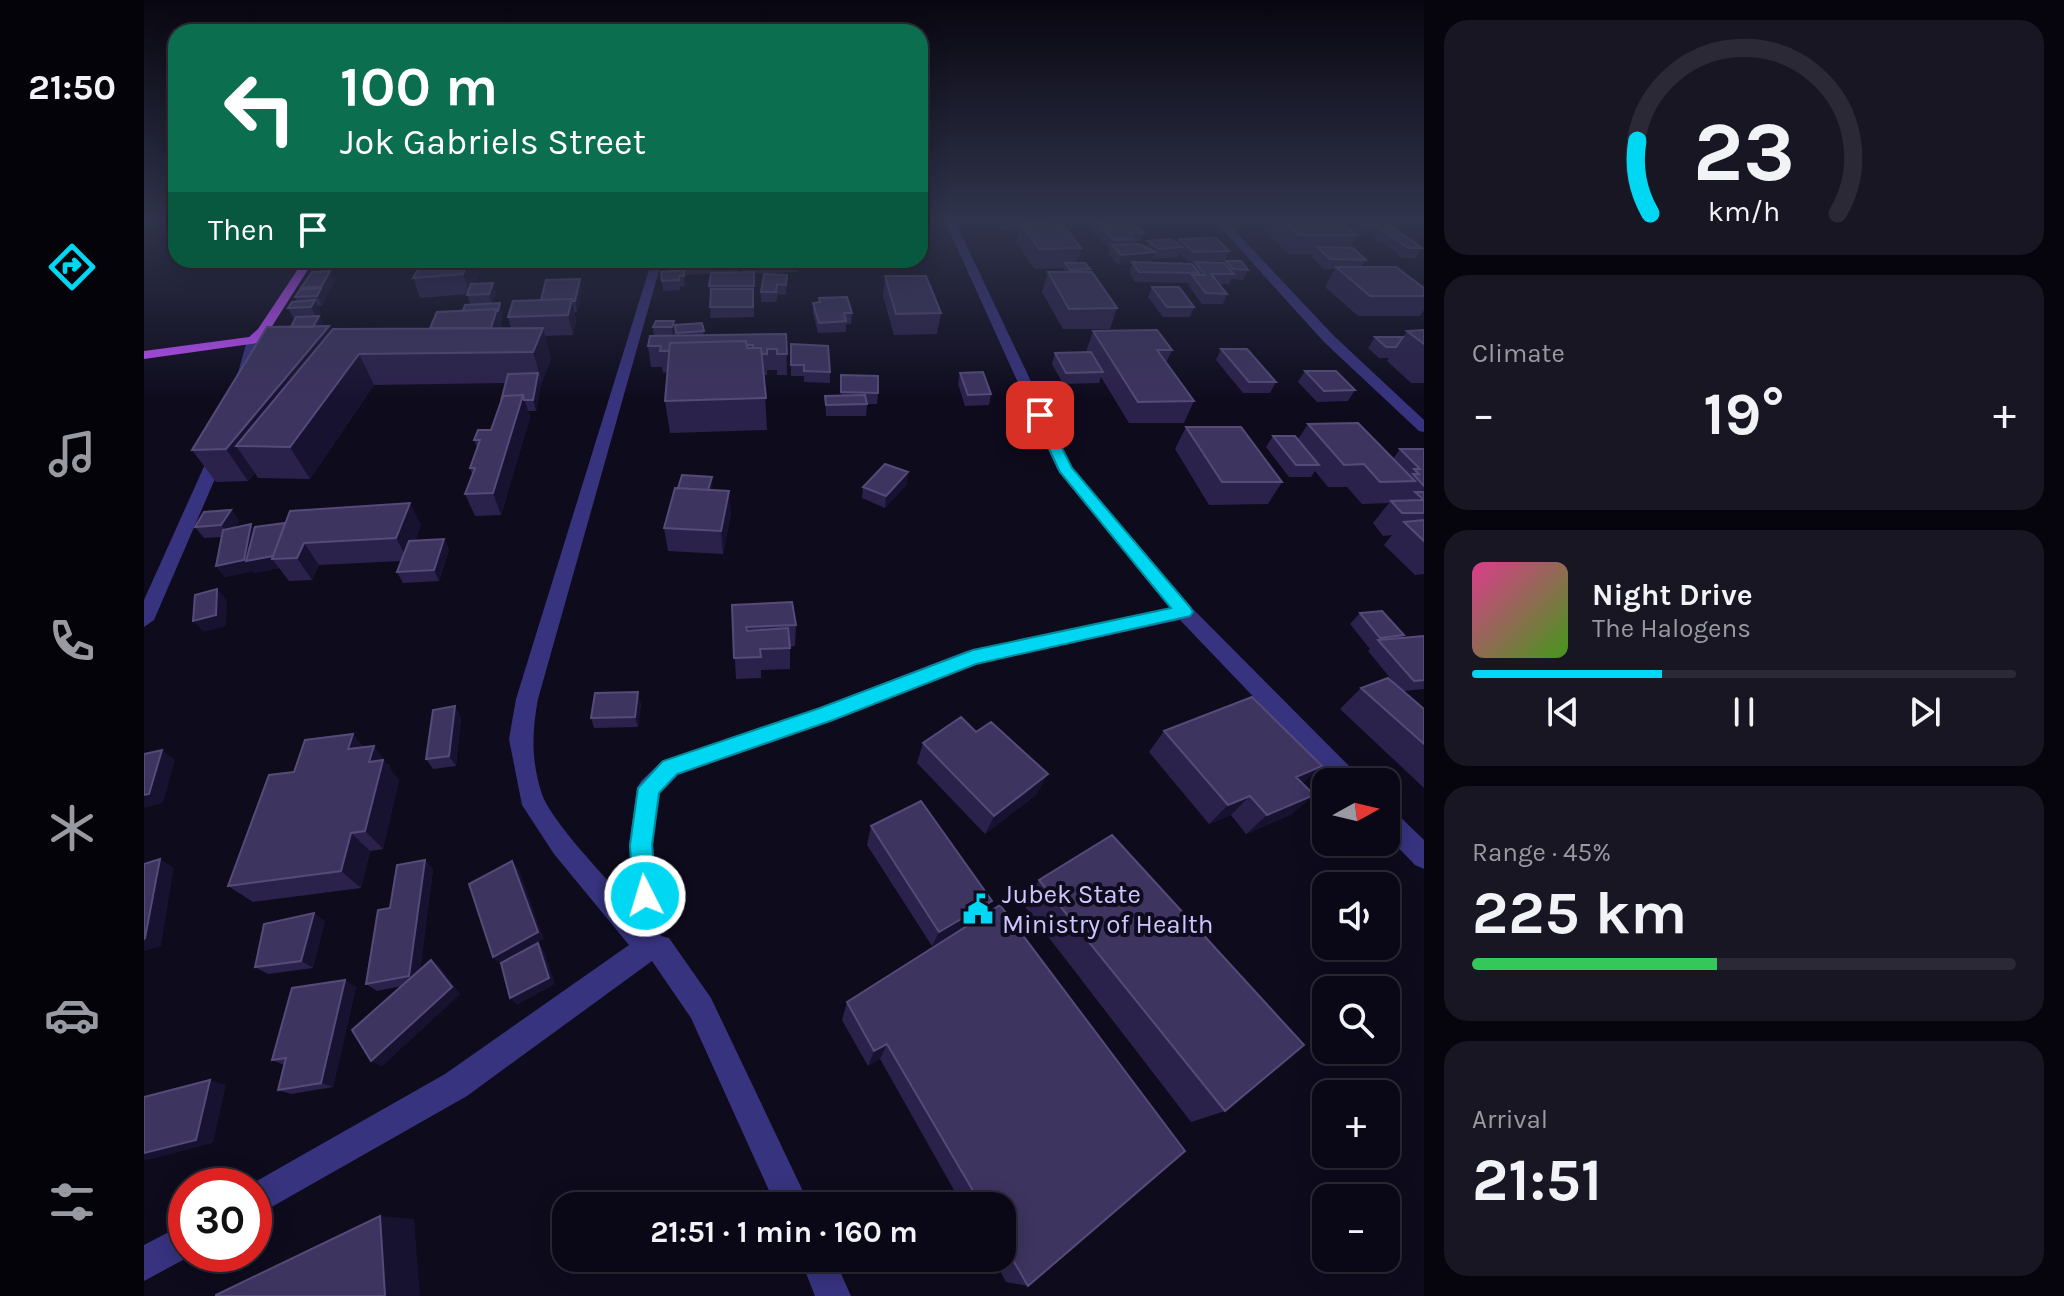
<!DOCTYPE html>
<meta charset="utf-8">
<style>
body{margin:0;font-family:Karla,sans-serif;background:#181623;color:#f1f3f6;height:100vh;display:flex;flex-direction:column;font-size:30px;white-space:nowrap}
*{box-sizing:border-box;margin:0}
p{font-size:26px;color:#999aa1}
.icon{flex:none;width:44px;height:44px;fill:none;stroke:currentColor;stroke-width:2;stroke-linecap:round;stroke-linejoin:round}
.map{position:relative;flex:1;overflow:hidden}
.details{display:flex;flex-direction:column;gap:20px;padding:20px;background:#06040c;width:640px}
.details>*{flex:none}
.top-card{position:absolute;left:24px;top:24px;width:760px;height:244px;border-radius:24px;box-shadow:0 4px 20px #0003,0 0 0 2px #2a2935;background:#0b6e4f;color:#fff;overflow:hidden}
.needle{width:52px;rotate:82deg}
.buttons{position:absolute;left:1168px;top:768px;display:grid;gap:16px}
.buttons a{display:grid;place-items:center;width:88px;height:88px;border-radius:16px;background:#0a0816;box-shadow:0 4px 20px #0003,0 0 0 2px #2a2935;font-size:40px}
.speed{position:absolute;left:24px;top:1168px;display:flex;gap:16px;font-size:40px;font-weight:700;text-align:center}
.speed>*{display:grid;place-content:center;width:104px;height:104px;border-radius:50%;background:#0a0816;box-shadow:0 4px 20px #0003,0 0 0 2px #2a2935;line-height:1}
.speed .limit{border:12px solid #d22;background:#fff;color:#111}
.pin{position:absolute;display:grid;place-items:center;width:68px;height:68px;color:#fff;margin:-34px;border-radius:16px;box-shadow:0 4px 12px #0006}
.me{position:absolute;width:88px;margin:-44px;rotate:355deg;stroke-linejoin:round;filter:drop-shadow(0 0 6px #0008)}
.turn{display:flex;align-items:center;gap:28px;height:168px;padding:0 40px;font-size:36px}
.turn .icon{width:104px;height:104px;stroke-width:2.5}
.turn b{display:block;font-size:56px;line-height:68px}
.then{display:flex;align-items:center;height:76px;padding:0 40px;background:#0003;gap:16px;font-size:30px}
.big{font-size:60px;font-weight:700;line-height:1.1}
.details .widget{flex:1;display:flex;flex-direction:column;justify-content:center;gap:12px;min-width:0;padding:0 28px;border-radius:24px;background:#181623}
.details .dial{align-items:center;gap:0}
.dial svg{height:208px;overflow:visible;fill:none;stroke:#2a2935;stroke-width:7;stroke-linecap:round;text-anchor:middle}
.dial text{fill:#f1f3f6;stroke:none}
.song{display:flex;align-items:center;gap:24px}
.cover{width:96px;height:96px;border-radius:12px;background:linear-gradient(135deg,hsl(330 70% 55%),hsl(100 70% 35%))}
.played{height:8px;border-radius:4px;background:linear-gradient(90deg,#00d7f2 35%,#2a2935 35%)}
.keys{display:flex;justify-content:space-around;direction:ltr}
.heat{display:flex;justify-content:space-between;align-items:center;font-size:44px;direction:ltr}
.charge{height:12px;border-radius:6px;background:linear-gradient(90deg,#34c759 45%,#2a2935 0)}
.trip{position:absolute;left:408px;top:1192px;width:464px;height:80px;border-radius:24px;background:#0a0816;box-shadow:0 4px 20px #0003,0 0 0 2px #2a2935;font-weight:700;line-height:80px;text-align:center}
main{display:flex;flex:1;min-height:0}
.tab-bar{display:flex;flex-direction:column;width:144px;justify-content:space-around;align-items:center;background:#040309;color:#999aa1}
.tab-bar .icon{width:56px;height:56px}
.tab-bar .active{color:#00d7f2}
.tab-bar b{font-size:36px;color:#f1f3f6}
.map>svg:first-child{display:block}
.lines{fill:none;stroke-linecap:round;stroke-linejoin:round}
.minor{fill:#37337f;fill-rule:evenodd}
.major{fill:#bf4eff;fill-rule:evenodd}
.wall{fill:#2b224c}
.shaded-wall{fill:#181231}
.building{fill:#3d3460;stroke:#544b79;stroke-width:2}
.route{fill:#00d7f2;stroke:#008c9d;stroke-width:2}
.labels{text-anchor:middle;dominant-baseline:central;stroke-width:8;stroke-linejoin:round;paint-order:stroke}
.near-poi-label{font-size:26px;fill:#cec7ff;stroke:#0e0b1d;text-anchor:start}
</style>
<main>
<nav class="tab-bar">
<b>21:50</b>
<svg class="icon active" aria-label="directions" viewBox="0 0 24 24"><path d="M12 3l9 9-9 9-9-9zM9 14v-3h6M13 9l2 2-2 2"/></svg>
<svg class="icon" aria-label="music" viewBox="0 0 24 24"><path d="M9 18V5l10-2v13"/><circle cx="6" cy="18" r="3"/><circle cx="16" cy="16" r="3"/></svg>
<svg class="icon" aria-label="phone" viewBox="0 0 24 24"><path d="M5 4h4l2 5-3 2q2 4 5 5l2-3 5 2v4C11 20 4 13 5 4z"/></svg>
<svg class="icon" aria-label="climate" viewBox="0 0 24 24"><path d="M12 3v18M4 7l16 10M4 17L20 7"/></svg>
<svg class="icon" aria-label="car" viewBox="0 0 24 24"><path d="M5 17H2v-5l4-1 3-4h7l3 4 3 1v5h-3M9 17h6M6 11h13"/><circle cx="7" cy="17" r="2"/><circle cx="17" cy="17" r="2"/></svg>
<svg class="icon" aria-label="filters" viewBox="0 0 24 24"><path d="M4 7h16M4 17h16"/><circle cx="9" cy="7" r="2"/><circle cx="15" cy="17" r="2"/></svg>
</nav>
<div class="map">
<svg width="1280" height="1296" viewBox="0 0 1280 1296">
<rect width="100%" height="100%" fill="#0e0b1d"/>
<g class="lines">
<path class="minor" d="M800,219H810L928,468L1047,607L1214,775L1218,782H1191L1036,620L832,664L690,720L534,775L516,793L509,845L517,936L525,938L567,998L666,1206H632L547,1018L508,961L323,1096L110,1217V1186H104L301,1074L485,945L410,854L378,805L365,739L372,699L508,260H518L394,699C388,731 387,759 397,791C404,819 467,883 489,908L485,845L493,788L497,781L518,761L675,708L822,651L1026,608L913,469Z
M1069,219H1080L1190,336L1280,420V432L1275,431L1180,342Z
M104,337L115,340L105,383L98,387L91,383Z
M75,446L83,451L10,620L0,627V600L67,451Z
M1242,808L1250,811L1280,840V869L1271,865L1242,835Z
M42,1223V1254H50L0,1281V1245Z
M656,1258H690L707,1296H671Z"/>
<path class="major" d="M160,260H170L125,331L114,343L0,359V351L105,337L114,329Z"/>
</g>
<path class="wall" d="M830,219H875L876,220L874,229L857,230L849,220L832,221Z
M890,219H936L935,224L918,225L937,248L933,263L946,269L945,272L973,308L966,329H919L898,292L904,272H919L920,268L890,269L872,241L876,222H890L891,221Z
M941,219H1001L999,224H978L981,227L1000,233L996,242L989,243L988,244L1002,247L1004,241L1033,244L1035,239L1085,251L1081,261L1045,262L1035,253L1034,257L1010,259L1009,257L1007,262L997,263L1049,266L1051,262L1081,264L1082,261L1104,270L1099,280L1087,279L1085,284H1076L1083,294L1079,304H1058L1044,285L1045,283L991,282L985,272L988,264L974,265L965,255L966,249L948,232L949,228Z
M1126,219H1193L1213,235L1206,248L1222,260L1217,267L1280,288V310L1276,316H1214L1181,287L1191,269H1180L1168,257L1169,254H1145L1120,232Z
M1214,220L1257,233L1256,235L1278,248L1272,258H1258L1241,244L1242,242H1234L1226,235H1215L1209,229Z
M187,260H212L211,262L189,264Z
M340,260L330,284L349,283L352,293L348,304L359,313L357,321H356L359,328H367L364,317L397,300L438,289L433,312H430L432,319L429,335L401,336L407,359L397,383L392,411H384L386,417L357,515L331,516L321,494L328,474L326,468L333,448L330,440L347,430L362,383L230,385L166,479L114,478L111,473L104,481L72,482L48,450L147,327L151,319H150L144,308L153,301L151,297L158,290L157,288L191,281L182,297V299L178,306H174L176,311L173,316H175L180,326H185L187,331L286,328L319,311L326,305L323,294L276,298L269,278L300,263Z
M342,260H363L362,264H343Z
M393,260H425L423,266H394Z
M529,260H592L593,273L598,272L597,260H653V272L610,274V317L566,318L567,296L565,286L566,274L540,275L541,286H536V290L519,291L517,272L530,271Z
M643,275L642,295L634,294L632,302H617V292Z
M741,276L797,313L793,334L750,335L739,296Z
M1008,287L1050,307L1046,317H1019L1004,297Z
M675,298L708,313L707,324H702V332L674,333L669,313V303H675Z
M530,321L531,332L530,336L532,335L531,325L558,323L560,335L642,334L643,375H633V370H623V375H620L623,430L526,433L521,401L523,372L519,373L518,367H507L504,346L510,336L509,327Z
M1280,330V383H1267L1243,361L1245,358H1235L1224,348L1231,337H1259L1263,331Z
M949,331L1028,350L1022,363L1050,401L1040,423H985L957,377L955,383L919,384L908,364L911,353L942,352Z
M647,344L686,372V383L660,382V376H647Z
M1077,349L1132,382L1126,393H1099L1072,360Z
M1161,371L1211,390L1204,401L1173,402L1154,382Z
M816,373L847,394L845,405L821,406L814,384Z
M697,375L734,393L733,404H723L722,416H682L681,396H697Z
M1164,424L1249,459L1256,449H1280V574L1271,575L1240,545L1248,535L1239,536L1229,523L1245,503L1218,504L1203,487H1184L1171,471L1167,477H1145L1122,447L1129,436L1154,439Z
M1042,427L1138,482L1124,504L1065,505L1031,449Z
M568,477V490L587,513L579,554L524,551L520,528L534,488Z
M763,484L741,508L718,498L719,487Z
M87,510L95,521L91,528L110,529L277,525L271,541L300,539L305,550L295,581L259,583L253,572L257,561L175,565L168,580L145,581L135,568L110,573L109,571L81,577L72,566L78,537L60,538L51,527Z
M588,605L652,625L651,646L646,647V669L617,670V678L592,679Z
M1216,613L1260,635L1257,638L1280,636V689L1260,691L1280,709V788L1196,709L1217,688L1252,685L1224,651L1226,649L1206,624Z
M497,703L494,727L450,728L447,718Z
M317,717L312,766L289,769L282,759Z
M1020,731L1158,784L1148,814L1102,834L1087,815L1065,824L1005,752Z
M779,743L893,794L841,834L773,763Z
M220,747L246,766L245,768L255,780L239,849L226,851L217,888L109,902L84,886L150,772Z
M727,826L839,916L884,1286L862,1282L849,1258H858V1206H819L736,1059L724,1066L698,1020L703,1002L824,925L788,946L723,845Z
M289,869L276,970L287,960L296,968L316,994L238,1066L227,1061L258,986L233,991L222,984L246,908Z
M895,880L1081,1111L1047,1122L879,904Z
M181,921L169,968L124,974L111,967Z
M212,987L189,1087L147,1094L134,1090L140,1065L128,1060Z"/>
<path class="shaded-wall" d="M1011,252L1007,262L974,265L977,255Z
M325,260H340L325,294L319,274Z
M186,271L191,281L182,297V299L178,306L173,296L177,289V287Z
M436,279L438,289L433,312L431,301Z
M349,283L352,293L348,304L345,294Z
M428,299L432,319L429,335L424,315Z
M171,300L176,311L172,317L167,307Z
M356,303L359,313L357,321L354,311Z
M353,309L359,330L346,329Z
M175,316L180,326H185L189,335L92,446L111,473L104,481L82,449L149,345Z
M530,321L531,332L529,338L528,327Z
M399,328L407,359L398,383L389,352Z
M215,354L230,385L166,479L146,447Z
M394,373L398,384L392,411L389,400Z
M379,395L386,417L357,515L349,493Z
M764,472L763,484L741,508L742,496Z
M568,477L569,488L565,501L564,490Z
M585,491L587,513L579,554L577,531Z
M266,503L277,525L264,560L252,538Z
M87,510L95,521L86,536L77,525Z
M107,524L115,536L139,554L128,559L135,568L110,573L109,571L81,577L72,566Z
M300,539L305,550L295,581L290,570Z
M160,543L175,565L168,580L153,558Z
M73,589L83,600L82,626L60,632L49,621Z
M494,692L497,703L494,727L491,717Z
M311,706L317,717L312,766L305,756Z
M209,734L226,754L204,749Z
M230,746L255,780L239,849L221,831L225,762Z
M18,750L31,760L19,803L0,808V795Z
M1178,766L1156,786L1152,777Z
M904,774L893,794L841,834L850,816Z
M1170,795L1148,814L1102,834L1123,815Z
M1106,796L1087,815L1065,824L1084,805Z
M207,833L226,851L217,888L197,871Z
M16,859L30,868L17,946L0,951V939Z
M281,860L289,869L275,982L265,976Z
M368,861L375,870L400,939L356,964L349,957Z
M848,901L838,917L788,946L795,932Z
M170,913L181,921L169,968L157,961Z
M394,943L400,951L411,984L373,1005L366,998Z
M287,960L296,968L316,994L238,1066L227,1061Z
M201,980L212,987L189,1087L177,1083Z
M743,1044L736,1059L724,1066L730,1051Z
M66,1080L82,1085L69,1143L0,1161V1153Z
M236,1216L270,1219L276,1296H241Z"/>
<path class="building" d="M858,219H875L876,220L859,221Z
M1136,219H1193L1213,235H1155Z
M906,220L907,222H891L890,221Z
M1214,220H1242L1257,233L1240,232L1232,225H1220Z
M916,221L937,248L895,249L876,222Z
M974,221L981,227L992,226L1000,233H985L990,239L970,240L951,222Z
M1246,235H1260L1278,248H1264Z
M1072,238L1085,251L1049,252L1035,239Z
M1027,239L1038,247L1014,249L1004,241Z
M996,244L1011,252L977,255L968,245Z
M1173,247L1209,248L1222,260L1186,259Z
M302,260H325L319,274L269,278L277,264L300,263Z
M1082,261H1097L1104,270L1089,269Z
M988,262L1048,264L1055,273L995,272Z
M1051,262L1080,263L1090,274H1067L1083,294L1062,293L1048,275H1061Z
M921,263H941L946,269L926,270Z
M1192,267H1252L1280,288V296H1226Z
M540,270V276H535V280L518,281L517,272Z
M186,271L177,287L157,288L168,272Z
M610,272V286H565L567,273Z
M904,272H948L973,308L925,309Z
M620,274L643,275L642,285L633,284L632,292H617Z
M741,276H782L797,313L752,314Z
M436,279L431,301H428V299L397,300L402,280Z
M349,283L345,294L323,295L327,284Z
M1008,287H1035L1050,307H1023Z
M177,288L173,296L151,297L156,290Z
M567,289H609V307H566Z
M703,297L708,313H700L702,321L675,323L669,303L676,302L675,298Z
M428,299L424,315L364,317L369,301Z
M171,300L167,307L144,308L148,302Z
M356,303L354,311H352L353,309L319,311L321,305Z
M353,309L347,328H286L293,312Z
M175,316L169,327H147L152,317Z
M512,321H530L528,327H509Z
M558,323L560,331L532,333L531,325Z
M185,326L82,449L48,450L123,327Z
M399,328L389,352L215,354L146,447L92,446L189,329Z
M1013,330L1028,350H1013L1050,401L994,402L949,331Z
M1280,330V344L1263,331Z
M642,334L643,354H633V349H623V354H618L617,348H609V345H603L602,341L526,343L525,351H516L517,346H504L506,336Z
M1231,337H1259L1252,347H1242Z
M602,341L603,348H617L622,398L521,401L526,343Z
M647,344L684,346L686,372L660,371V365H647Z
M1077,349H1103L1132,382H1105Z
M947,352L959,372L922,373L911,353Z
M1161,371H1192L1211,390L1180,391Z
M839,372L847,394L824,395L816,373Z
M394,373L389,400H380L379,395L359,396L357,401L364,374Z
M697,375L734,376V393L697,392Z
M379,395L349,493L321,494L331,468H326L336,440H330L334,430H347L359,396Z
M721,395L723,404L682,405L681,396Z
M1214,423L1271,481L1236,482L1220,464L1200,465L1164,424Z
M1042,427H1097L1138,482H1078Z
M1129,436H1151L1175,465H1152Z
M1256,449H1280V486L1269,474H1275L1270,469H1276Z
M741,464L764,472L742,496L719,487Z
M538,475L568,477L564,490L534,488Z
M531,488L585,491L577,531L520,528Z
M1271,492H1280V513H1258L1247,501L1280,500Z
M266,503L252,538L160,543L153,558L128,559L146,511Z
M87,510L77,525L51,527L60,512Z
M1280,520V541L1260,522Z
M141,523L129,556L102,561L111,527Z
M107,524L100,560L72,566L79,530Z
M300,539L290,570L253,572L265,541Z
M73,589L72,615L49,621L51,595Z
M648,602L652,625L602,627L603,631L644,628L646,648L616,649L617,657L590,658L588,605Z
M1238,611L1260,635L1236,638L1216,613Z
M1280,636V680L1270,681L1234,640Z
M1244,678L1280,709V744L1217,688Z
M494,692L491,717L447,718L451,693Z
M1108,697L1178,766L1152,777L1170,795L1123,815L1106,796L1084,805L1020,731Z
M311,706L305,756L282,759L289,710Z
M817,717L832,732L847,722L904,774L850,816L779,743Z
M209,734L204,749L230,746L225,762L239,760L221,831L207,833L197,871L84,886L125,775L150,772L161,740Z
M18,750L5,794L0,795V754Z
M777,801L848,901L795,932L727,826Z
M968,835L1160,1045L1081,1111L895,880Z
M16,859L1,938L0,939V864Z
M281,860L265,976L222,984L234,910L246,908L253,865Z
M368,861L394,932L349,957L325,884Z
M856,905L1041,1151L884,1286L858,1241V1206H838L743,1044L730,1051L703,1002Z
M170,913L157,961L111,967L120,924Z
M394,943L405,978L366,998L357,963Z
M287,960L308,987L227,1061L208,1030Z
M201,980L177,1083L134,1090L142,1058L128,1060L148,988Z
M66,1080L52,1140L0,1153V1097Z
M236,1216L241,1296H72V1295Z"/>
<linearGradient id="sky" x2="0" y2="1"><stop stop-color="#080610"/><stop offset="0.55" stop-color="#30344c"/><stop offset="1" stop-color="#30344c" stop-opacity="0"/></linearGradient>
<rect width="1280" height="400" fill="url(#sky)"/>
<path class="route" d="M891,412H900L928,468L1046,607L1049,612L1046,616L832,664L689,720L533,774L515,793L508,845L513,896L509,904L501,908L493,904L489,896L486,845L494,788L519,761L676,708L829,650L1027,608L916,472L889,415Z"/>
<defs>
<g id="civic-bare" transform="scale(2.4)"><path d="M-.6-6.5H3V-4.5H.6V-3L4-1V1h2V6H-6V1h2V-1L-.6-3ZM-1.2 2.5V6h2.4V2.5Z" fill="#00d7f2" stroke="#0e0b1d" stroke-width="2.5" paint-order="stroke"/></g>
</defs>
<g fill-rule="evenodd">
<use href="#civic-bare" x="834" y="909"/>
</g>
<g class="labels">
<g class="near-poi-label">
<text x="858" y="894">Jubek State<tspan x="858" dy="30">Ministry of Health</tspan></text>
</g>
</g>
</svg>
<div class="buttons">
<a><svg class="needle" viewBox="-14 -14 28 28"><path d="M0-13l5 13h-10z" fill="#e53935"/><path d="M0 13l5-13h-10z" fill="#999aa1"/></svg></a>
<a><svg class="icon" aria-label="sound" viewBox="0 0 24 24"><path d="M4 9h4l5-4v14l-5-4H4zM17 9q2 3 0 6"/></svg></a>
<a><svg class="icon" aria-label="search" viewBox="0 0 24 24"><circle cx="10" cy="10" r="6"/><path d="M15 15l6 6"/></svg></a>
<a>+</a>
<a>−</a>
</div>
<div class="speed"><div class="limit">30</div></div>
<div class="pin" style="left:896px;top:415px;background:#d93025"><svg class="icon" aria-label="arrive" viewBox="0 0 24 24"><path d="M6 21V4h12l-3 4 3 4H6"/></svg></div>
<svg class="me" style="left:501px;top:896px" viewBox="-20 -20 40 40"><circle r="17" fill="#00d7f2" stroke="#fff" stroke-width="3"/><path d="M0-11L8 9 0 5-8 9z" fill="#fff"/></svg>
<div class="trip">21:51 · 1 min · 160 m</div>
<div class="top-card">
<div class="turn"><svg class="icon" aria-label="left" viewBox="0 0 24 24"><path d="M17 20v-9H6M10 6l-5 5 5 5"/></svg><div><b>100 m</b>Jok Gabriels Street</div></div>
<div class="then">Then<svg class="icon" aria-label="arrive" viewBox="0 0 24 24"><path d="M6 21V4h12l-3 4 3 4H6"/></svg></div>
</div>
</div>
<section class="details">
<div class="widget dial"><svg viewBox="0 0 100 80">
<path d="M14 69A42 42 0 1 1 86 69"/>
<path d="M14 69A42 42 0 0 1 9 41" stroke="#00d7f2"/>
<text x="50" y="56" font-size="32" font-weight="700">23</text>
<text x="50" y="72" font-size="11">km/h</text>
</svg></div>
<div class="widget"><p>Climate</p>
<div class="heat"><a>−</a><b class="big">19°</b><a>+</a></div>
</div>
<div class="widget">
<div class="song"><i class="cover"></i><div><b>Night Drive</b><p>The Halogens</p></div></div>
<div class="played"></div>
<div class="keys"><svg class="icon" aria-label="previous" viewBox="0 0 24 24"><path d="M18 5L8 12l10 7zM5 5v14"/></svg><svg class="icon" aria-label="pause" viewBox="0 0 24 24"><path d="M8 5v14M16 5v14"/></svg><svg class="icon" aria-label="next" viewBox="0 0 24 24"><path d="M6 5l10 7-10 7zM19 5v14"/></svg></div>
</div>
<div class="widget"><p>Range · 45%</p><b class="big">225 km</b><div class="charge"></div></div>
<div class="widget"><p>Arrival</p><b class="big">21:51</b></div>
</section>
</main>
